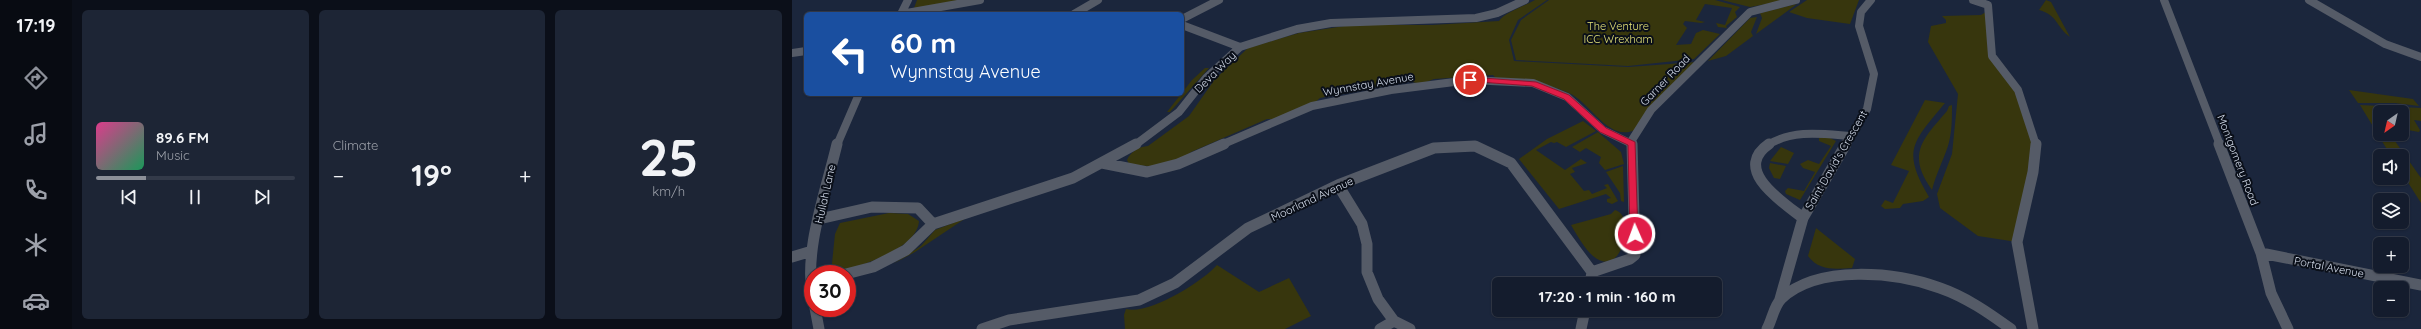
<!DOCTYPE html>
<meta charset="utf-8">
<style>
body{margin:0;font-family:Quicksand,sans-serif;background:#1d2535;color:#f1f3f6;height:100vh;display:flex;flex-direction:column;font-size:15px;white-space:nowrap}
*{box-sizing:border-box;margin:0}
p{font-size:13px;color:#9da1aa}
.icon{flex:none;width:22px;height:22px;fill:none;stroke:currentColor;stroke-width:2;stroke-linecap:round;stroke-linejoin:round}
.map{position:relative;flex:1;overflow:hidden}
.sheet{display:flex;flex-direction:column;gap:10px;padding:10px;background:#0b0f19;width:720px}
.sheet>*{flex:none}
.top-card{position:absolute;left:12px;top:12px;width:380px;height:84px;border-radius:6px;box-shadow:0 1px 3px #0004,0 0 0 1px #333a49;background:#1a4fa0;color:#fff;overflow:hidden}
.needle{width:26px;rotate:214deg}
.tools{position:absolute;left:1581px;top:105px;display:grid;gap:8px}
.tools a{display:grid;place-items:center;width:36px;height:36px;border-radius:6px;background:#141c2d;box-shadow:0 1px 3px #0004,0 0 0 1px #333a49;font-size:20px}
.speed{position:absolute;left:12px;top:265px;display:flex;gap:8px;font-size:20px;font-weight:700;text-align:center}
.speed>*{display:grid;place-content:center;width:52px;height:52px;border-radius:50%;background:#141c2d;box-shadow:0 1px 3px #0004,0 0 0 1px #333a49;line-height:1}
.speed .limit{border:6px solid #d22;background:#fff;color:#111}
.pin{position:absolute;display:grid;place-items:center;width:34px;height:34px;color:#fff;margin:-17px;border:2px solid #fff;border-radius:50%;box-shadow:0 1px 4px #0007}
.me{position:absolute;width:44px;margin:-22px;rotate:358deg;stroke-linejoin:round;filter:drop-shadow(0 0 3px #0008)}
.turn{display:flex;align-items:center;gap:14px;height:84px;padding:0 20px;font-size:18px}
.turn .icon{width:52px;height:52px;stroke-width:2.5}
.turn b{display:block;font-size:28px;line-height:34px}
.big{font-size:30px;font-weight:700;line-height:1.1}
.sheet .card{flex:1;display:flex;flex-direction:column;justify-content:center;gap:6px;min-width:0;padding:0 14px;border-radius:6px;background:#1d2535}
.sheet .dial{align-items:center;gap:0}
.dial b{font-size:52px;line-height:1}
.song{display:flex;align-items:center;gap:12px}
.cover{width:48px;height:48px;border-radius:6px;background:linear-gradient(135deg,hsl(330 70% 55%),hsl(150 70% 35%))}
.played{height:4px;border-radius:2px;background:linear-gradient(90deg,#8c9099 25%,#333a49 25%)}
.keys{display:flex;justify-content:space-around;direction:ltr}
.heat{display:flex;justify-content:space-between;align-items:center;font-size:22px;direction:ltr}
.sheet .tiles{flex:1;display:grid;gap:10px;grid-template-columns:repeat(3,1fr)}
.trip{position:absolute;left:700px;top:277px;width:230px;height:40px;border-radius:6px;background:#141c2d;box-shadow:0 1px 3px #0004,0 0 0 1px #333a49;font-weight:700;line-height:40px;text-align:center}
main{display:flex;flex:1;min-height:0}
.tabs{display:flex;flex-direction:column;width:72px;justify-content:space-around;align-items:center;background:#080b12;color:#9da1aa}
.tabs .icon{width:28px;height:28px}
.tabs .on{color:#8c9099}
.tabs b{font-size:18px;color:#f1f3f6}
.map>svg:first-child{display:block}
.green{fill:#37360d}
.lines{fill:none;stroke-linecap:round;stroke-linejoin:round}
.minor-far1{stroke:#555b67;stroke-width:8}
.minor{stroke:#555b67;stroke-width:11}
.route{fill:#e11d48;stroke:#92132f}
.labels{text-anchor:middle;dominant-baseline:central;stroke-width:4;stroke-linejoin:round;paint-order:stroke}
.park-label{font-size:11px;fill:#e3e177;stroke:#0a0f19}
.street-label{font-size:11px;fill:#d6deed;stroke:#0a0f19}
</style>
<main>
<nav class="tabs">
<b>17:19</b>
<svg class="icon on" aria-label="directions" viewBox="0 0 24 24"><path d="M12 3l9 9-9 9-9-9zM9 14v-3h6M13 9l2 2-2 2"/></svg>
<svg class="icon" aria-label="music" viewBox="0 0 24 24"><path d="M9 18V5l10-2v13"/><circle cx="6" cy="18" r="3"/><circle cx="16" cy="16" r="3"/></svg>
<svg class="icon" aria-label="phone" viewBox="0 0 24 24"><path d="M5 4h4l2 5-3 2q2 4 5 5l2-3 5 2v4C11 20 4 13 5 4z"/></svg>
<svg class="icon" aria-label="climate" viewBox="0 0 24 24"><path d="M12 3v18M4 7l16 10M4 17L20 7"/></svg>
<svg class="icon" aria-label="car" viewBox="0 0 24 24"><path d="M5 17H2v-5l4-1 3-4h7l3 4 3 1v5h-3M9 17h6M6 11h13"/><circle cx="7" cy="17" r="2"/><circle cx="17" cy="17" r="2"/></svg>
</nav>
<section class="sheet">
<div class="tiles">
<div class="card">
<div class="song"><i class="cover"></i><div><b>89.6 FM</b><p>Music</p></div></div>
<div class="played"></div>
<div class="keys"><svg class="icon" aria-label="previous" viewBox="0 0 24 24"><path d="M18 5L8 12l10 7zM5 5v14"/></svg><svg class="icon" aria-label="pause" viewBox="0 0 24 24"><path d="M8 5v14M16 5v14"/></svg><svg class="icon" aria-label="next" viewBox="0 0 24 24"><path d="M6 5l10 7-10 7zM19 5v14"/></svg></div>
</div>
<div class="card"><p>Climate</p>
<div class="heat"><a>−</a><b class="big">19°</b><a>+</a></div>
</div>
<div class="card dial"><b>25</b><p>km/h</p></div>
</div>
</section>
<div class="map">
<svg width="1629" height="329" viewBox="0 0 1629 329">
<rect width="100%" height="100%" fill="#1b263c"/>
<path class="green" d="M125,0H178L122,8Z
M743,0H755L726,20L717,40L722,61L836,67L905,62L843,130C816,142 799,103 777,93C753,82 730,80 704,78L701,75L642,79L629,84L616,81L528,98C516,110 492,120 475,119L399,152C385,167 357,168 337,164L335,160C339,151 347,147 356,146L397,116L423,79L456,48L507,33L559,25H640L707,21C712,13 733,6 743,0Z
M757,0H923L948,7L943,12L945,17L934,26L935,28L926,27L924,23L933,25L940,8L913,4L904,20L913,22L909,23L893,21L891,24L895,28L884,45L899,44L904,33L911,30L928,34L902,59L836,66L724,60L719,40L729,20Z
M930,0H996L958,7Z
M1015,0H1067L1058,24L1015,18L997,12Z
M1254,0L1259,2L1278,37C1264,27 1266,15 1247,10Z
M1005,4L964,34L970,18L968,13Z
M1197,10L1200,56L1226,90L1244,145L1225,242L1186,236L1148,208L1145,194L1160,154L1166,94L1136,42L1139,26L1154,23V20L1150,16L1189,15Z
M965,17L959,32L961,36L934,56L916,61L958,18Z
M413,68H417L378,112H375L400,80Z
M1557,90L1621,99L1627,106L1603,103H1566Z
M1133,100L1153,103C1121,142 1109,150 1137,197L1131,201L1111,204L1108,208L1093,209L1089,206L1093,200L1101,203L1117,171L1099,165Z
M1160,105C1160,119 1160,133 1156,146C1151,161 1144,174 1140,190C1114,154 1131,139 1155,111L1157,106Z
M1568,105L1629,108V121L1622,120L1628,130L1627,132L1610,129V112H1588V134H1598L1629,178V203L1610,173V156H1599Z
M791,121L804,131L774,147L765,142L762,143L759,142L744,150L773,170L789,159L795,163L780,168L783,172L778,174L792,191L797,190L800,194L815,188L812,185L816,184L826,201L820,204L815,202V199L819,198L814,194L767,209L727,159L755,139Z
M806,132L829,152L832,164L813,170L807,163L809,157L794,148L788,152L780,147Z
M1027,138H1038L1044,141L1008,200L994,194L993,191L996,188L1012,191L1023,172L1011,168L1008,164L1016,160L1027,164L1039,146L1027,141Z
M989,147L1002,153L996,164L978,161Z
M978,163L994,166L988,179L982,178L977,168Z
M831,166L832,202L829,201L828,193L814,172Z
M823,210C845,215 830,281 801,256C792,248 785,235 779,225L819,214Z
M97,213L116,214L127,221C125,251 63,268 39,273L43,234L48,223Z
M174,218L123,252L101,264L129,246L143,230Z
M1024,228L1063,259L1060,268C1043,269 1027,271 1016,256Z
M425,265L467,292L497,278L519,316L493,329H333L332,315L334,309C357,315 410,282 425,265Z"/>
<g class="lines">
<path class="minor-far1" d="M1181,0L1196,5L1200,56L1226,90L1244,145
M1372,0L1428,145
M1517,0L1593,44L1629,57
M109,14L188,0
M109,14L116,0
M282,14L306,0
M390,19L427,0
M390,25L448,47
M0,53L14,51
M45,145L67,94
M343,145L387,112L414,78L448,47L505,29L539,23L684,18L705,13L733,0
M429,145L520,106L599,90L678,80L741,83L775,97L811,130L840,144
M840,145V140L859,110L958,12L1004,0
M976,145C1001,129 1031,134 1059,136
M1054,145L1075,109L1082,74L1067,26L1069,12L1079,0"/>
<path class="minor" d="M977,144C939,170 992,203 1011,218
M1427,144L1469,253L1479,293L1496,329
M310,163L355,172L386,164L432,144
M546,185L570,224L575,244V272L586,299L602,321L618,329
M27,219L80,207L126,208L141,224L114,250L81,267L54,274
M141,224L281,178L344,144
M1469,253L1629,285
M0,257L20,251
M800,272L838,259L843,255L840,144
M21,299C11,251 34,191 45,144
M988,299L1011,218L1054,144
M23,308L27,329
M190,329L217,320L347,300L383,283L456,228L546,185L642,148L683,146L719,163L800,272L798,284
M588,329L602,321
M789,329L793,310
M975,329C980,320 982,306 989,299C1026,264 1104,272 1148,288C1174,297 1197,313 1219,329
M1241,329L1225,242L1241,172L1244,144"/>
</g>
<path class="route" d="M678,77L744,82L777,95L814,128L843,142L846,236L843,237L838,234L836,145L808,132L772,99L740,86L675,81V78Z"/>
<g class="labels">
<g class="park-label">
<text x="826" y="26">The Venture<tspan x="826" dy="13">ICC Wrexham</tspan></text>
</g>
<g class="street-label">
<text transform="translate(423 72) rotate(-45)">Deva Way</text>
<text transform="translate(873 80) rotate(-46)">Garner Road</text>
<text transform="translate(576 84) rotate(-10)">Wynnstay Avenue</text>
<text transform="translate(1044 160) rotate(-60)">Saint David's Crescent</text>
<text transform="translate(1446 160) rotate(69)">Montgomery Road</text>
<text transform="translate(33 194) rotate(-77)">Hullah Lane</text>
<text transform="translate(520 199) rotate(-25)">Moorland Avenue</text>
<text transform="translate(1537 267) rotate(11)">Portal Avenue</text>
</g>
</g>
</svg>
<div class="tools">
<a><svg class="needle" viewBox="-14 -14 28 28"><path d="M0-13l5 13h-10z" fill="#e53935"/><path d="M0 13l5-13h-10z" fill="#9da1aa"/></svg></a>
<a><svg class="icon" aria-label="sound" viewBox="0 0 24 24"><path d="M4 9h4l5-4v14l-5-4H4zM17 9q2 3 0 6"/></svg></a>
<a><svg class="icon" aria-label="layers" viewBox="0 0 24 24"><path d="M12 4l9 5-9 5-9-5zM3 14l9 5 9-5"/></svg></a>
<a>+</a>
<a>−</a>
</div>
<div class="speed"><div class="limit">30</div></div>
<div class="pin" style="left:678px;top:80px;background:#d93025"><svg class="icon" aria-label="arrive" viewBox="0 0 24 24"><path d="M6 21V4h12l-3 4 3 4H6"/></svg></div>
<svg class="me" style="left:843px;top:234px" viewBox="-20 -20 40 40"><circle r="17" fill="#e11d48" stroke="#fff" stroke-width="3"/><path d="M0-11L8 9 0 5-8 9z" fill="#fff"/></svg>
<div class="trip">17:20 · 1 min · 160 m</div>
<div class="top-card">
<div class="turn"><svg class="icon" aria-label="left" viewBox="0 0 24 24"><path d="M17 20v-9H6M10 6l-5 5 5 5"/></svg><div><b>60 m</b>Wynnstay Avenue</div></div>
</div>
</div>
</main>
